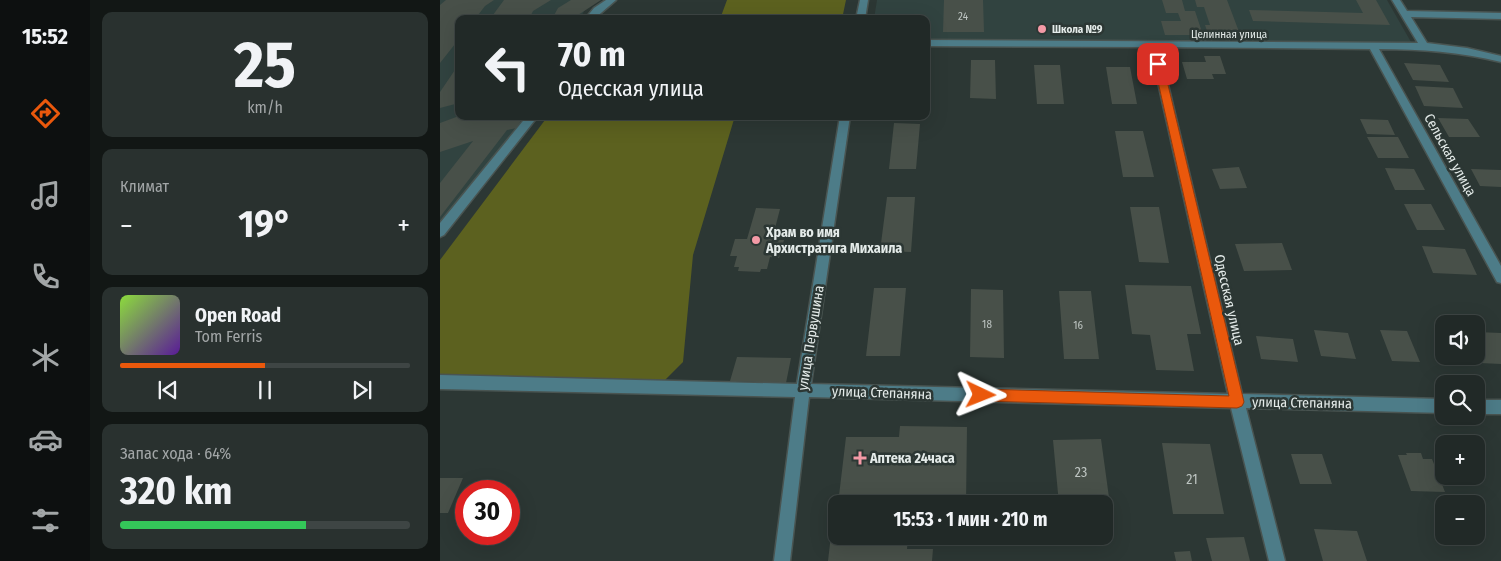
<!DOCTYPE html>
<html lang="ru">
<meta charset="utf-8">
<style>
body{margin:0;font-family:"Fira Sans Condensed",sans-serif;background:#29312f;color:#f1f3f6;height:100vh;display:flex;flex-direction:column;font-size:19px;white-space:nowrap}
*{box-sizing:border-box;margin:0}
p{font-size:16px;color:#a2a6a7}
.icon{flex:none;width:28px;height:28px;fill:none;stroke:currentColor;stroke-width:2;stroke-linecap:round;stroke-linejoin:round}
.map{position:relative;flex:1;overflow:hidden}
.side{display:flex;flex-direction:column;gap:12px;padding:12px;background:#121715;width:350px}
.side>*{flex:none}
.banner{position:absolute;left:15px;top:15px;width:475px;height:105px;border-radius:10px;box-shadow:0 5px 20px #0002,0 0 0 1px #3e4544;background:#212927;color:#f1f3f6;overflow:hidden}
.tools{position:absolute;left:995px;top:315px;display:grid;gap:10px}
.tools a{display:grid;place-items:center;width:50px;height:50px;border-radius:10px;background:#212927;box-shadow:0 5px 20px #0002,0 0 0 1px #3e4544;font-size:25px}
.speed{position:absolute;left:15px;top:480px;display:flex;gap:10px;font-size:25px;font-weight:700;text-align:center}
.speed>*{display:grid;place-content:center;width:65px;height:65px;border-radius:50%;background:#212927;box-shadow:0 5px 20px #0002,0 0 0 1px #3e4544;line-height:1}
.speed .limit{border:8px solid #d22;background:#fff;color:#111}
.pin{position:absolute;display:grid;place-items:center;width:42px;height:42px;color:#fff;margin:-21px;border-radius:10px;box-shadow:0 2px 8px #0006}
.me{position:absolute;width:55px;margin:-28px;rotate:92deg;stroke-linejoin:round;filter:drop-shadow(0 0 4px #0008)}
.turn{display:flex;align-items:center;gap:18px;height:105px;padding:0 20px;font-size:22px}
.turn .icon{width:65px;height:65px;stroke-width:2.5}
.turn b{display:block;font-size:35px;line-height:42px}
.big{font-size:38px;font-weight:700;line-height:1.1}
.side .widget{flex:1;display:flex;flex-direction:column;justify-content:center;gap:8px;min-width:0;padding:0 18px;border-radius:10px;background:#29312f}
.side .dial{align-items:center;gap:0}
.dial b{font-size:65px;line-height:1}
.song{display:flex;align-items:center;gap:15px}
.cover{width:60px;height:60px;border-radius:8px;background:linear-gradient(135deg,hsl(90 70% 55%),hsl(270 70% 35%))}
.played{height:5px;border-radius:2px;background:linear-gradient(90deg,#ea580c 50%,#3e4544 50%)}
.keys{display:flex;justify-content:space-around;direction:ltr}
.heat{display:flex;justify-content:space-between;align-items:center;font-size:28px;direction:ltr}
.charge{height:8px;border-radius:4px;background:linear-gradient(90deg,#34c759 64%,#3e4544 0)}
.trip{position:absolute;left:388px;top:495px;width:285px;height:50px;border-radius:10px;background:#212927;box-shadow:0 5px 20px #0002,0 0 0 1px #3e4544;font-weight:700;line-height:50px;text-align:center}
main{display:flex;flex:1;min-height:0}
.tabs{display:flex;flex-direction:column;width:90px;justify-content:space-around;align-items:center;background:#0d1010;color:#a2a6a7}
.tabs .icon{width:35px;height:35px}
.tabs .active{color:#ea580c}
.tabs b{font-size:22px;color:#f1f3f6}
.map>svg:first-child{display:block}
.built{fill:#314340}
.green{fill:#5c611f}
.building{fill:#485049}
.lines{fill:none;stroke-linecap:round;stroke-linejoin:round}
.minor-casing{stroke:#495451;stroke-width:3}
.minor{fill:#4d7c88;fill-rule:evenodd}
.route{fill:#ea580c;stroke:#983908}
.poi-dot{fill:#f49aa6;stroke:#2c3734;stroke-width:2}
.labels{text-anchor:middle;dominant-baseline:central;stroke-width:5;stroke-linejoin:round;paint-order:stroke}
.number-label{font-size:11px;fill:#bdc4c1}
.far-poi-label{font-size:11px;font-weight:bold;fill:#e4ebe9;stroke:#2c3734;text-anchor:start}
.far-street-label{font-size:11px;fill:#e4ebe9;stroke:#2c3734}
.street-label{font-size:14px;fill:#e4ebe9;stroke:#2c3734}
.poi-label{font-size:14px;font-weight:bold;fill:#e4ebe9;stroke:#2c3734;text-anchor:start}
.near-number-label{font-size:14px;fill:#bdc4c1}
</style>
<main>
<nav class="tabs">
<b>15:52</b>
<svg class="icon active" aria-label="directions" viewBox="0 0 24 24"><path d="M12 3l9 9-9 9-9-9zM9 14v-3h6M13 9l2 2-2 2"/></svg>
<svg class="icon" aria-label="music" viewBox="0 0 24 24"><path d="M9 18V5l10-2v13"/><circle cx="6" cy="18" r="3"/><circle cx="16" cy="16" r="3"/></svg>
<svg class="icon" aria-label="phone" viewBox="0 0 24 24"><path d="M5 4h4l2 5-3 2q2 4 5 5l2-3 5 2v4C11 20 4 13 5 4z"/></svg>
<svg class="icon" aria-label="climate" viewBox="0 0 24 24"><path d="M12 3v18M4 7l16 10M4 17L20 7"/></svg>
<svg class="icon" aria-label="car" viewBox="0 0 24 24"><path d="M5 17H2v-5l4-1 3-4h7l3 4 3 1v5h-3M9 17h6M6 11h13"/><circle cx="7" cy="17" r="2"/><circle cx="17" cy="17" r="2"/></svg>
<svg class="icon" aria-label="filters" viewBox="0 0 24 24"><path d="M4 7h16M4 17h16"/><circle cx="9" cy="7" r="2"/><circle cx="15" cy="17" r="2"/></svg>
</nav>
<section class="side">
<div class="widget dial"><b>25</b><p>km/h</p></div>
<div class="widget"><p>Климат</p>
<div class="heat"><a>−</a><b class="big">19°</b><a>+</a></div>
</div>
<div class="widget">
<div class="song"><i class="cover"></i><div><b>Open Road</b><p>Tom Ferris</p></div></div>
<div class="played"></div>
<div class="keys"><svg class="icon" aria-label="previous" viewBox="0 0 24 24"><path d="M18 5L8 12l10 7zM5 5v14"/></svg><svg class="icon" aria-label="pause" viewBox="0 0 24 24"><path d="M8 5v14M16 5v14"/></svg><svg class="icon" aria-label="next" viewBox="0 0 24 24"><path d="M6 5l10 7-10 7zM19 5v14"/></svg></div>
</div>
<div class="widget"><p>Запас хода · 64%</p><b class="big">320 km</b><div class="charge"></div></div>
</section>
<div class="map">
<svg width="1061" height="561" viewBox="0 0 1061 561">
<rect width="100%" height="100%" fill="#2c3734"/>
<path class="built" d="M0,0H157L146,7L140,19H19V116H87L0,226Z
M437,0H947L971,42L486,40V19H434Z"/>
<path class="green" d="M287,0H406L402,19H280Z
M108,116H295L253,255L243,362L225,380L0,376V260Z"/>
<path class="building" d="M6,0H54L45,6L35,19H19V39L0,63V5Z
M64,0H111L93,11L89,19H50Z
M131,0H161L138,15L136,19H112L118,8Z
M504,0H543L544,32H503Z
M722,0H742L745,11H755L763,35H725L721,21H741L738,13H726Z
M755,0H787L801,37H769L765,25H770L764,7H757Z
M916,0H936L950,25L813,21L809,10L923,13Z
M764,56H780L786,74H772L774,79H747L742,62H766Z
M531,60H555L556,99L530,98Z
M964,63L1000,65L1009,82L973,80Z
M19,64V103L0,108V92Z
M594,65H620L624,104H597Z
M666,67H690L697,104H672Z
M975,86L1013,88L1023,108L984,106Z
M19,116H83L77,128L67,130L0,217V183L33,141L0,152V123Z
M998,118L1028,119L1040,137H1009Z
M920,119L948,120L955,135L927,134Z
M454,123L480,124L476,169H449Z
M675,131H703L714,177H683Z
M927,137H958L969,158H938Z
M799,167L807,188L780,189L772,169Z
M945,168L974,169L985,190H955Z
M1031,169L1061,170V187L1040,186Z
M447,197H475L471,252L440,251Z
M964,204H991L1005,230H977Z
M690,207H719L729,263L699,262Z
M316,208L340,209L332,240H344L339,258L330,257L327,269H321L320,272L298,271L299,267H294L297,256H290L295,239H307Z
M842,243L852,270L804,271L795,244Z
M982,246L1025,249L1037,275L993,273Z
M685,285L751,286L761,334H747L754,371L716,370L710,335L692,334Z
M434,288H466L460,356H426Z
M531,289L563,290L564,358L530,357Z
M619,291H651L659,359H624Z
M874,330L908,333L916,359L881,356Z
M940,330L967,331L980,362L952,361Z
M1036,332L1061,333V364L1040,363L1036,356Z
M816,336L853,339L858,362L821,359Z
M297,357L351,358L346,383L290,381Z
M460,426L527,427L526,504H398L406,437H459Z
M661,439L671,512H664V504H619L613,440Z
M722,443L770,444L784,514H733Z
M966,453H981L983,459H992L1005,492L971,491L958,455H967Z
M851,454H882L892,484H860Z
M0,478H23L8,513H0Z
M874,529L917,531L927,561H883Z
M391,535L468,536L467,549H493L492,561H388Z
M804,537L810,561H772L766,538Z
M750,551L752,561H736L734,552Z"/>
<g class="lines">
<g class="minor-casing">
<path id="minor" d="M166,0H176L154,19H145L154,8Z
M420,0H428L425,19H416Z
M952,0H960L967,11L1061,13V19L971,17L987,43L1027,48L1061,56V62C1020,52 981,49 939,49L1061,266V283L1057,282L930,49L719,47L802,394L1004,399V413L806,408L845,561H829L791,408L369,397L350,561H334L355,397L0,389V375L357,384L400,116H410L371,384L788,394L710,47L486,46V40L978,43Z
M87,116H98L4,235L0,237V223Z
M1036,400H1061V414H1036Z"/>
</g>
<use href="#minor" class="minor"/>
</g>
<path class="route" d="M715,62H718L723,64L804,402L802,406L797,408L541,401L536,400L534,395L536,391L541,389L789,396L714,64Z"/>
<g class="poi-dot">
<circle cx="602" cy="29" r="5"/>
<circle cx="316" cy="240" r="5"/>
<path d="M417.5 450.5h5v5h5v5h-5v5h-5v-5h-5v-5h5z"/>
</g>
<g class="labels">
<g class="number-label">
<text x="523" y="16">24</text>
<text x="547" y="324">18</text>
<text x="638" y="325">16</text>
</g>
<g class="far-poi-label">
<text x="612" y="29">Школа №9</text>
</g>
<g class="far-street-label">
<text x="789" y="34">Целинная улица</text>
</g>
<g class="street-label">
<text transform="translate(1010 155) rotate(61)">Сельская улица</text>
<text transform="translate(789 300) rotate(77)">Одесская улица</text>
<text transform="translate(371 338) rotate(-81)">улица Первушина</text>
<text transform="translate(442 393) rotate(2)">улица Степаняна</text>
<text transform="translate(862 403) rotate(1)">улица Степаняна</text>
</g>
<g class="poi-label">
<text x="326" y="232">Храм во имя<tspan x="326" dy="16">Архистратига Михаила</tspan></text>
<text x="430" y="458">Аптека 24часа</text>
</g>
<g class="near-number-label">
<text x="641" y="472">23</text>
<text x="752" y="479">21</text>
</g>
</g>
</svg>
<div class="tools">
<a><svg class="icon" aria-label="sound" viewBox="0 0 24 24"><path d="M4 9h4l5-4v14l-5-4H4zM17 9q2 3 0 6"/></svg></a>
<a><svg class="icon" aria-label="search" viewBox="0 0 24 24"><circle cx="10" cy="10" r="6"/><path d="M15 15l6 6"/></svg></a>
<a>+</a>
<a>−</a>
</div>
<div class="speed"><div class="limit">30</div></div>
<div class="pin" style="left:718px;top:64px;background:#d93025"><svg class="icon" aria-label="arrive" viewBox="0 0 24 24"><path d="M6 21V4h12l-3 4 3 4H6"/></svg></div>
<svg class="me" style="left:541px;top:395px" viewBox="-20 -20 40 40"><path d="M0-17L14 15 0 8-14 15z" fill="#ea580c" stroke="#fff" stroke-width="4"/></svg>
<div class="trip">15:53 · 1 мин · 210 m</div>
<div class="banner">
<div class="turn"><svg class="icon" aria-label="left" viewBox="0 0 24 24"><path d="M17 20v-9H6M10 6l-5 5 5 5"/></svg><div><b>70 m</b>Одесская улица</div></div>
</div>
</div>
</main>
